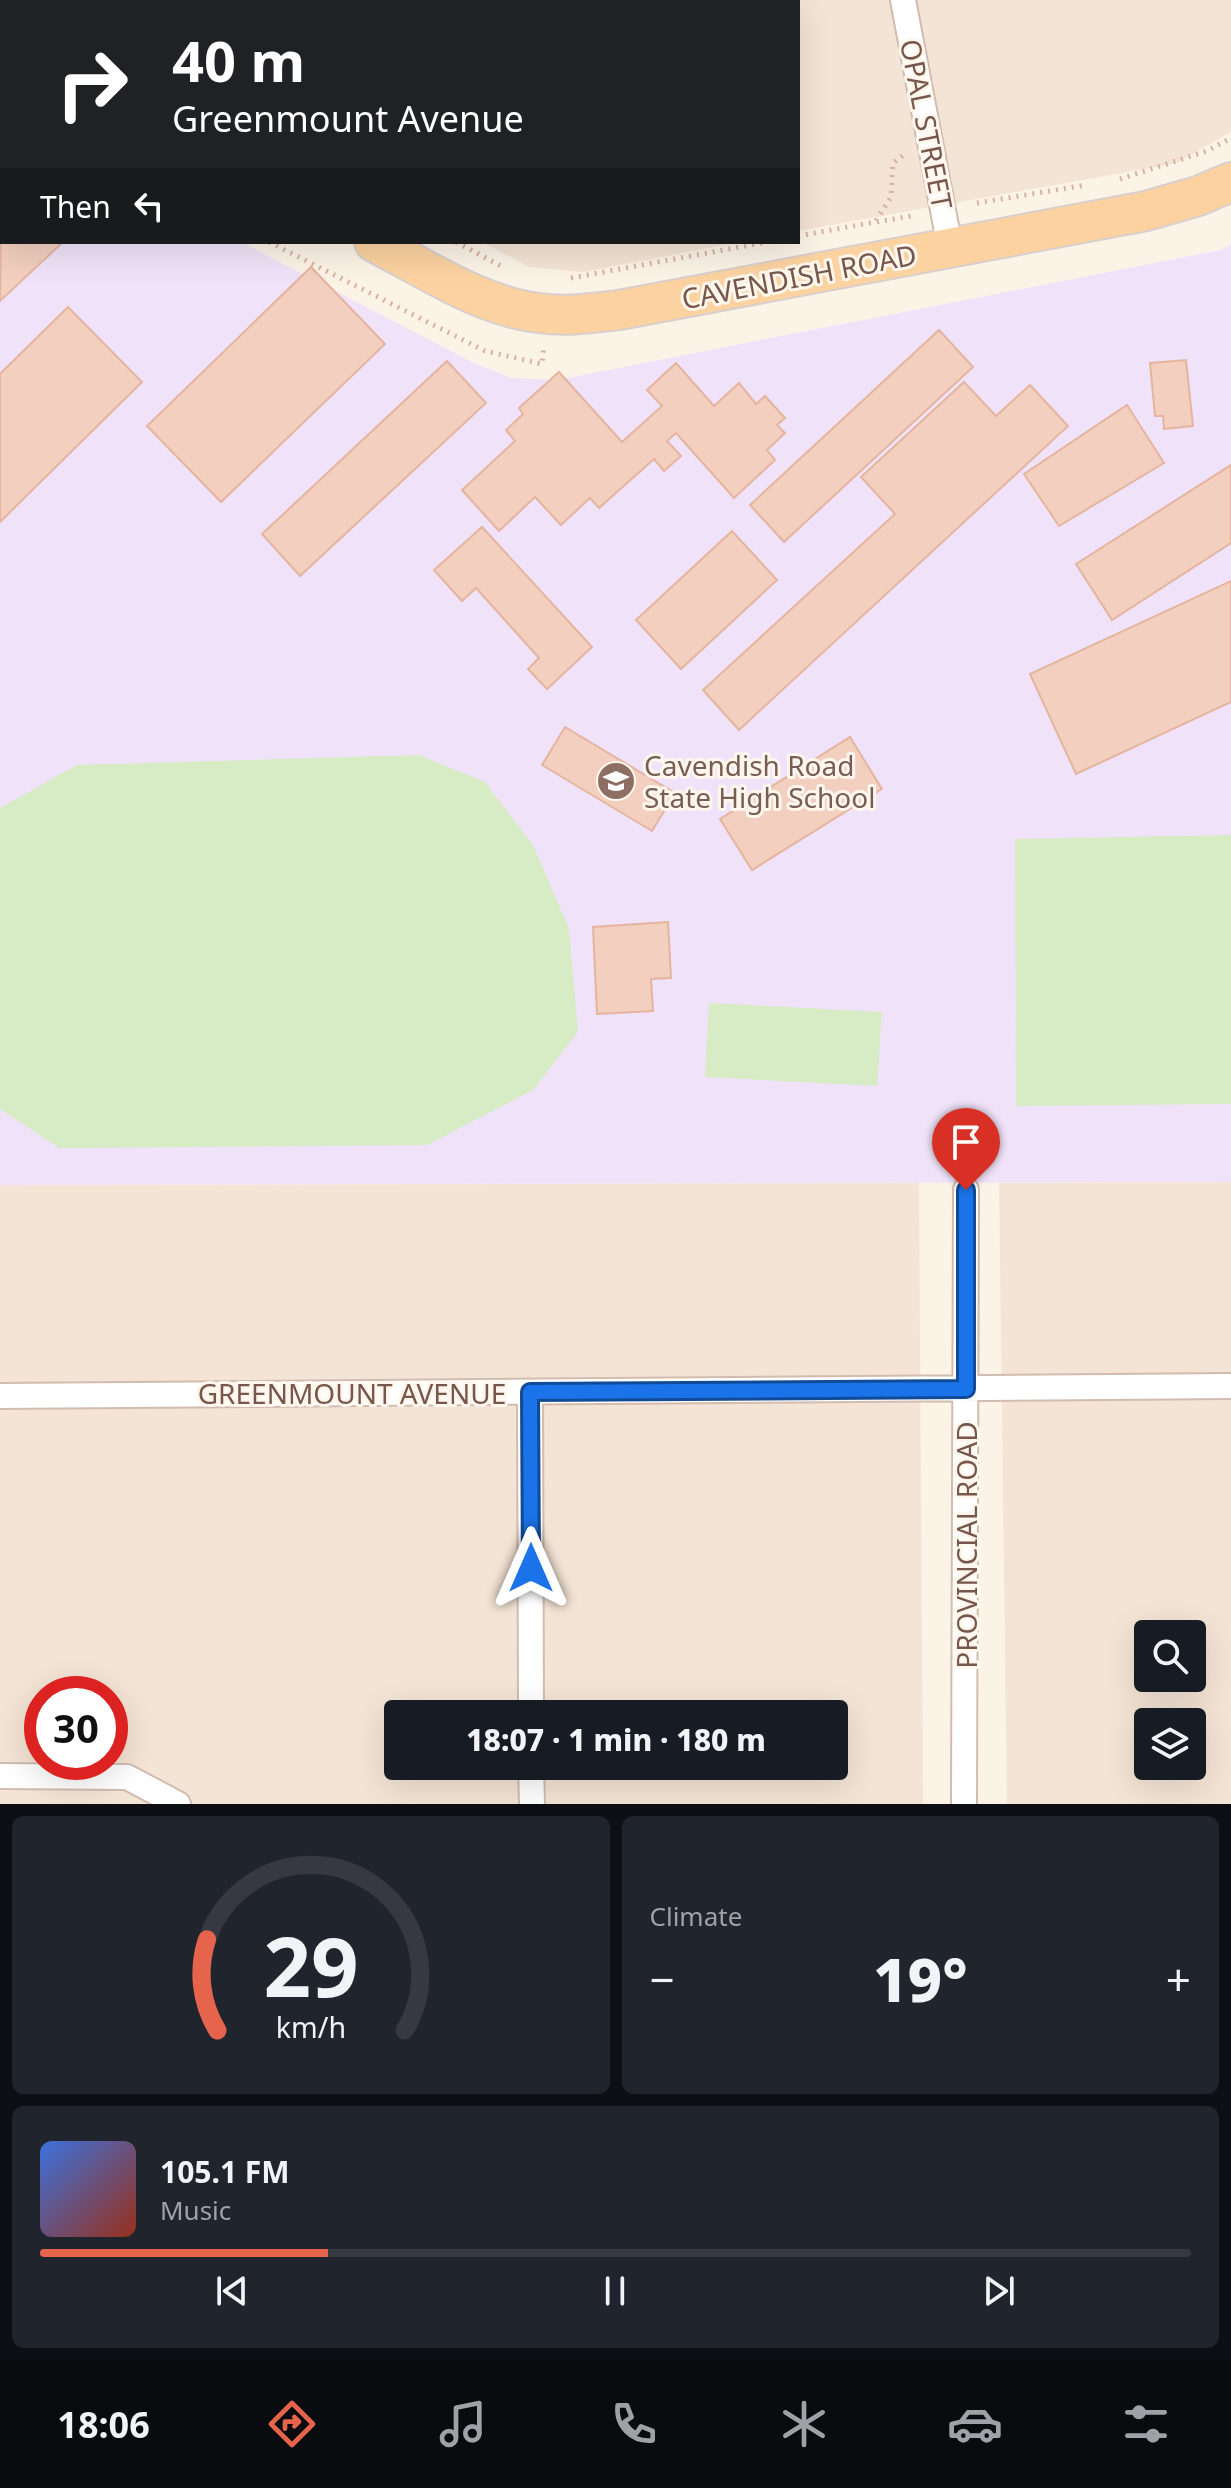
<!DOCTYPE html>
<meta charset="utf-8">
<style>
body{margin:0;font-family:"Noto Sans",sans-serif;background:#20242c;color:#f1f3f6;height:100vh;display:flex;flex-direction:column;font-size:30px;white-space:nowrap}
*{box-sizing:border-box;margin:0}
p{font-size:26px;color:#9ea1a6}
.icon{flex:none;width:44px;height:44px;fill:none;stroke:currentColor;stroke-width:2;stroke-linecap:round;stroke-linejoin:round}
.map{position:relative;height:1804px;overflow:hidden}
.sheet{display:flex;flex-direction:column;gap:12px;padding:12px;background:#0d0f14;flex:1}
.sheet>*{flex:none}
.guide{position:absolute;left:0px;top:0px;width:800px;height:244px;box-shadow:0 8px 32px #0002;background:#202124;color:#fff;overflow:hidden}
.buttons{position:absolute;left:1134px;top:1620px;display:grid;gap:16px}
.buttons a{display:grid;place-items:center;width:72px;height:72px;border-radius:8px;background:#171b24;box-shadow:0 8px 32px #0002;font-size:40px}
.speed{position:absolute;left:24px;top:1676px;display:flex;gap:16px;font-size:40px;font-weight:700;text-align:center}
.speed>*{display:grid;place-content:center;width:104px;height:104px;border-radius:50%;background:#171b24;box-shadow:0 8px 32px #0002;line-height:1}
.speed .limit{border:12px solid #d22;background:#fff;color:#111}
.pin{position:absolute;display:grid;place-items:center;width:68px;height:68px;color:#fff;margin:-82px -34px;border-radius:50% 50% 50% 0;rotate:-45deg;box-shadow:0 0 8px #0007}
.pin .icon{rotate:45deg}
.me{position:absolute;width:88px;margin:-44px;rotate:0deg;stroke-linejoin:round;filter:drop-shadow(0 0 6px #0008)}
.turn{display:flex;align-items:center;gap:28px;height:168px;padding:0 40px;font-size:36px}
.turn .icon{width:104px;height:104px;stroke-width:2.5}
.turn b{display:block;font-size:56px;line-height:68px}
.then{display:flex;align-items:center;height:76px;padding:0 40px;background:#0003;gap:16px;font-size:30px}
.big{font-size:60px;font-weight:800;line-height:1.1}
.sheet .card{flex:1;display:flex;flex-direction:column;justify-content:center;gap:12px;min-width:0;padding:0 28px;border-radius:12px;background:#20242c}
.sheet .dial{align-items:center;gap:0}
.dial svg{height:208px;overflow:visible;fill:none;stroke:#363941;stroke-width:7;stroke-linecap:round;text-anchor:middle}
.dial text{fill:#f1f3f6;stroke:none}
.song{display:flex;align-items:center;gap:24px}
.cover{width:96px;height:96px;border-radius:12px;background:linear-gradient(135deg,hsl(220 70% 55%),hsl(10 70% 35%))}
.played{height:8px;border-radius:4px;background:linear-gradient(90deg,#e6634c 25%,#363941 25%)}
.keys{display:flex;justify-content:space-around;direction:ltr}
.heat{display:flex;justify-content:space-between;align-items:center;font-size:44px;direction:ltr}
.sheet .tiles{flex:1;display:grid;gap:12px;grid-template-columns:1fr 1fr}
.card:last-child{grid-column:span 2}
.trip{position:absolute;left:384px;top:1700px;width:464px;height:80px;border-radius:8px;background:#171b24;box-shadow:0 8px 32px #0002;font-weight:800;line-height:80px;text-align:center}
.menu{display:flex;height:128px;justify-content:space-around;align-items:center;background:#090b0e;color:#9ea1a6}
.menu .icon{width:56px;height:56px}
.menu .current{color:#e6634c}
.menu b{font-size:36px;color:#f1f3f6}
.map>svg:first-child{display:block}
.residential{fill:#f4e4d5;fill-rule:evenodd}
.education{fill:#f0e3f9}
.green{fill:#d7ebc5}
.building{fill:#f2cfbe;stroke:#e5b49f;stroke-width:2}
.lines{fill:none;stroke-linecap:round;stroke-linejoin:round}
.minor-casing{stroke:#d1bcaf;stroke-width:28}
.primary-casing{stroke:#d9d0cd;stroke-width:42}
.path{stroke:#d7b2a1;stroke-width:5;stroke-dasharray:2 6;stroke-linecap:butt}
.minor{stroke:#fff;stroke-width:24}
.primary{stroke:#fbd2a0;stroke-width:38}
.route-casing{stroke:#114b97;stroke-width:20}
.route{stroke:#1a73e8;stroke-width:14}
.labels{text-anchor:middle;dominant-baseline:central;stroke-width:6;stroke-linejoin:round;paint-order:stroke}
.street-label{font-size:28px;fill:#77574b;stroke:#fff7ed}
.education-label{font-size:28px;fill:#785e54;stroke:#fff7ed;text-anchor:start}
</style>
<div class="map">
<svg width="1231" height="1804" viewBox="0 0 1231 1804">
<rect width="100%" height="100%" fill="#fcf3e7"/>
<path class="residential" d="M28,0H1231V132L1177,163L798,231V2Z
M482,242H740L583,272L529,267Z
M1231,1182V1804H1007L999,1183ZM1148,1634H1192V1678H1148ZM1148,1722H1192V1766H1148Z
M919,1183L923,1804H0V1185ZM42,1694H110V1762H42ZM398,1714H834V1766H398Z"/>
<path class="education" d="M0,117L2,242H241L476,364L512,378L557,380L1221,250L1231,244V1182L0,1185Z"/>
<path class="green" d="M419,755L485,782L534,847L569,929L578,1032L533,1090L427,1145L59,1148L0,1109V808L77,765Z
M1231,835V1104L1016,1106L1015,839Z
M709,1003L882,1012L877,1086L705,1077Z"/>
<path class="building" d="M2,155V242H63L0,301Z
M311,267L385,344L221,502L147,426Z
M68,307L142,382L0,522V374Z
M939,330L973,367L784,542L750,505Z
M1186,360L1193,426L1164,429L1163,416H1155L1150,363Z
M447,361L486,403L300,576L262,534Z
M676,363L714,406L739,383L756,404L765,396L785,418L777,425L785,433L767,450L775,460L734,498L676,433L667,441L681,456L664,471L654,459L599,508L590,498L561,525L535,497L499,531L462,490L515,441L506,430L523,414L519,408L559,372L622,442L662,406L647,390Z
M964,382L996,416L1030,385L1068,426L739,730L703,690L895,514L861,477Z
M1127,405L1164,463L1059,526L1024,474Z
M1231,465V543L1112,620L1076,564Z
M482,527L592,647L547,689L528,669L539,658L476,588L462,601L434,570Z
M732,531L777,580L681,669L636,620Z
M1231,581V702L1076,774L1030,674Z
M565,727L675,793L652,831L542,765Z
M850,737L882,789L752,870L720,819Z
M668,922L671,978L651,979L653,1011L597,1014L593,927Z"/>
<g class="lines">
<g class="minor-casing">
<path id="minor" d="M903,0L950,247
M530,1392L531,1714
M0,1396L1231,1386
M531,1766L532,1804
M0,1776L127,1777L178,1804
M964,1804L966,1190"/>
</g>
<g class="primary-casing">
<path id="primary" d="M0,46L2,47
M374,242C426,269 480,306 539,313C566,317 592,313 619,310L1146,211L1198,196L1231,182"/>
</g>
<path class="path" d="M0,1L2,2
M0,103L2,104
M1120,179L1207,151L1231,138
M977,203L1086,185
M877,222L911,216
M798,236L875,222L891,197L893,163L905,154
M269,242L485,351L542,364L544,346
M456,242L501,266
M571,278L767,242"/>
<use href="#minor" class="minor"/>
<use href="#primary" class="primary"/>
</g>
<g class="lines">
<g class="route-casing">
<path id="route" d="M531,1568L530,1392L966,1389V1190"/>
</g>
<use href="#route" class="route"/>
</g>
<defs>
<g id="school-disc" transform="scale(2)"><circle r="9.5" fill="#8d6e63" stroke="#fff7ed"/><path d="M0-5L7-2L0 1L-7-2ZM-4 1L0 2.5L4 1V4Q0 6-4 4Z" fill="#fff"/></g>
</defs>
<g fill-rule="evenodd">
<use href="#school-disc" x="616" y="781"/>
</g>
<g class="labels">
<g class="street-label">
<text transform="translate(927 124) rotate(79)">OPAL STREET</text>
<text transform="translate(799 276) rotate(-11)">CAVENDISH ROAD</text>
<text x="352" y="1393">GREENMOUNT AVENUE</text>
<text transform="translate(966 1545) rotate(-90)">PROVINCIAL ROAD</text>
</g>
<g class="education-label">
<text x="644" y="765">Cavendish Road<tspan x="644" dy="32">State High School</tspan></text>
</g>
</g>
</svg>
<div class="buttons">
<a><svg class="icon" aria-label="search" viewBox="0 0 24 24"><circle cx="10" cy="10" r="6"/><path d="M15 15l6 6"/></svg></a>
<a><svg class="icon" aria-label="layers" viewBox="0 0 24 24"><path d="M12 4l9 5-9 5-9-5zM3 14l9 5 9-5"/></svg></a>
</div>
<div class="speed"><div class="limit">30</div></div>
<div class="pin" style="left:966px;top:1190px;background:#d93025"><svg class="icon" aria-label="arrive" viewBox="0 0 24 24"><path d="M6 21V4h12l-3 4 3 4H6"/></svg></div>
<svg class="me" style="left:531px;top:1568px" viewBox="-20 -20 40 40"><path d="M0-17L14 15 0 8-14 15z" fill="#1a73e8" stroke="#fff" stroke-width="4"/></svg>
<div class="trip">18:07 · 1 min · 180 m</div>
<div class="guide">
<div class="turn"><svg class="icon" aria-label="right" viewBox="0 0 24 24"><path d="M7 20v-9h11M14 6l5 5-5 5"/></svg><div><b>40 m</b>Greenmount Avenue</div></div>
<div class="then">Then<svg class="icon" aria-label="left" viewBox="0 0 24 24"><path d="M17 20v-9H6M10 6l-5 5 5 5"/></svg></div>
</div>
</div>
<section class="sheet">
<div class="tiles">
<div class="card dial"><svg viewBox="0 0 100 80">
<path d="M14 69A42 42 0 1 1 86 69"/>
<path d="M14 69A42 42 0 0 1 10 34" stroke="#e6634c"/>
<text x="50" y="56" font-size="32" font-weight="700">29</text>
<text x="50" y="72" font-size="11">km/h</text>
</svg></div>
<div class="card"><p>Climate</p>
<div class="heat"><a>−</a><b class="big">19°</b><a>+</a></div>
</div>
<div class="card">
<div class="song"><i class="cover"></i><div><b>105.1 FM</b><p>Music</p></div></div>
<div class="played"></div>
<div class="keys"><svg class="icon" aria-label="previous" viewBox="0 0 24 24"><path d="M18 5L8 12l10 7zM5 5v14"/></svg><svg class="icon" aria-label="pause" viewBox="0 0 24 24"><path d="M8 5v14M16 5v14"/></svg><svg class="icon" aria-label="next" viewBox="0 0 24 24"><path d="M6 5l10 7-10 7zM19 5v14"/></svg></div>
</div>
</div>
</section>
<nav class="menu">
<b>18:06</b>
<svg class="icon current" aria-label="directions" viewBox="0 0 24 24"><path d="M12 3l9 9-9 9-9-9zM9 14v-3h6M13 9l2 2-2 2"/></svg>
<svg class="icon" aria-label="music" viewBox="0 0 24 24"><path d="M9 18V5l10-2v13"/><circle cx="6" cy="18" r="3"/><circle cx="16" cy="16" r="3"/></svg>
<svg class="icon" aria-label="phone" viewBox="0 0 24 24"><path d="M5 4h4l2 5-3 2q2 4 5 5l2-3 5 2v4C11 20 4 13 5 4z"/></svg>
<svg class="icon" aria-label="climate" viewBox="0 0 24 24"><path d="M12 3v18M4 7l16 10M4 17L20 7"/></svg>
<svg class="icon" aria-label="car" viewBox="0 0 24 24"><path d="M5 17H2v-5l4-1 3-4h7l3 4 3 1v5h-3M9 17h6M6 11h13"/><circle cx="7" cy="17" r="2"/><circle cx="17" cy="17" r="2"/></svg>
<svg class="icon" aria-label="filters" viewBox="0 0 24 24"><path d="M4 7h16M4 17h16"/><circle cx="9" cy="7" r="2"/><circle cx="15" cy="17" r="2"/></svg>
</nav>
